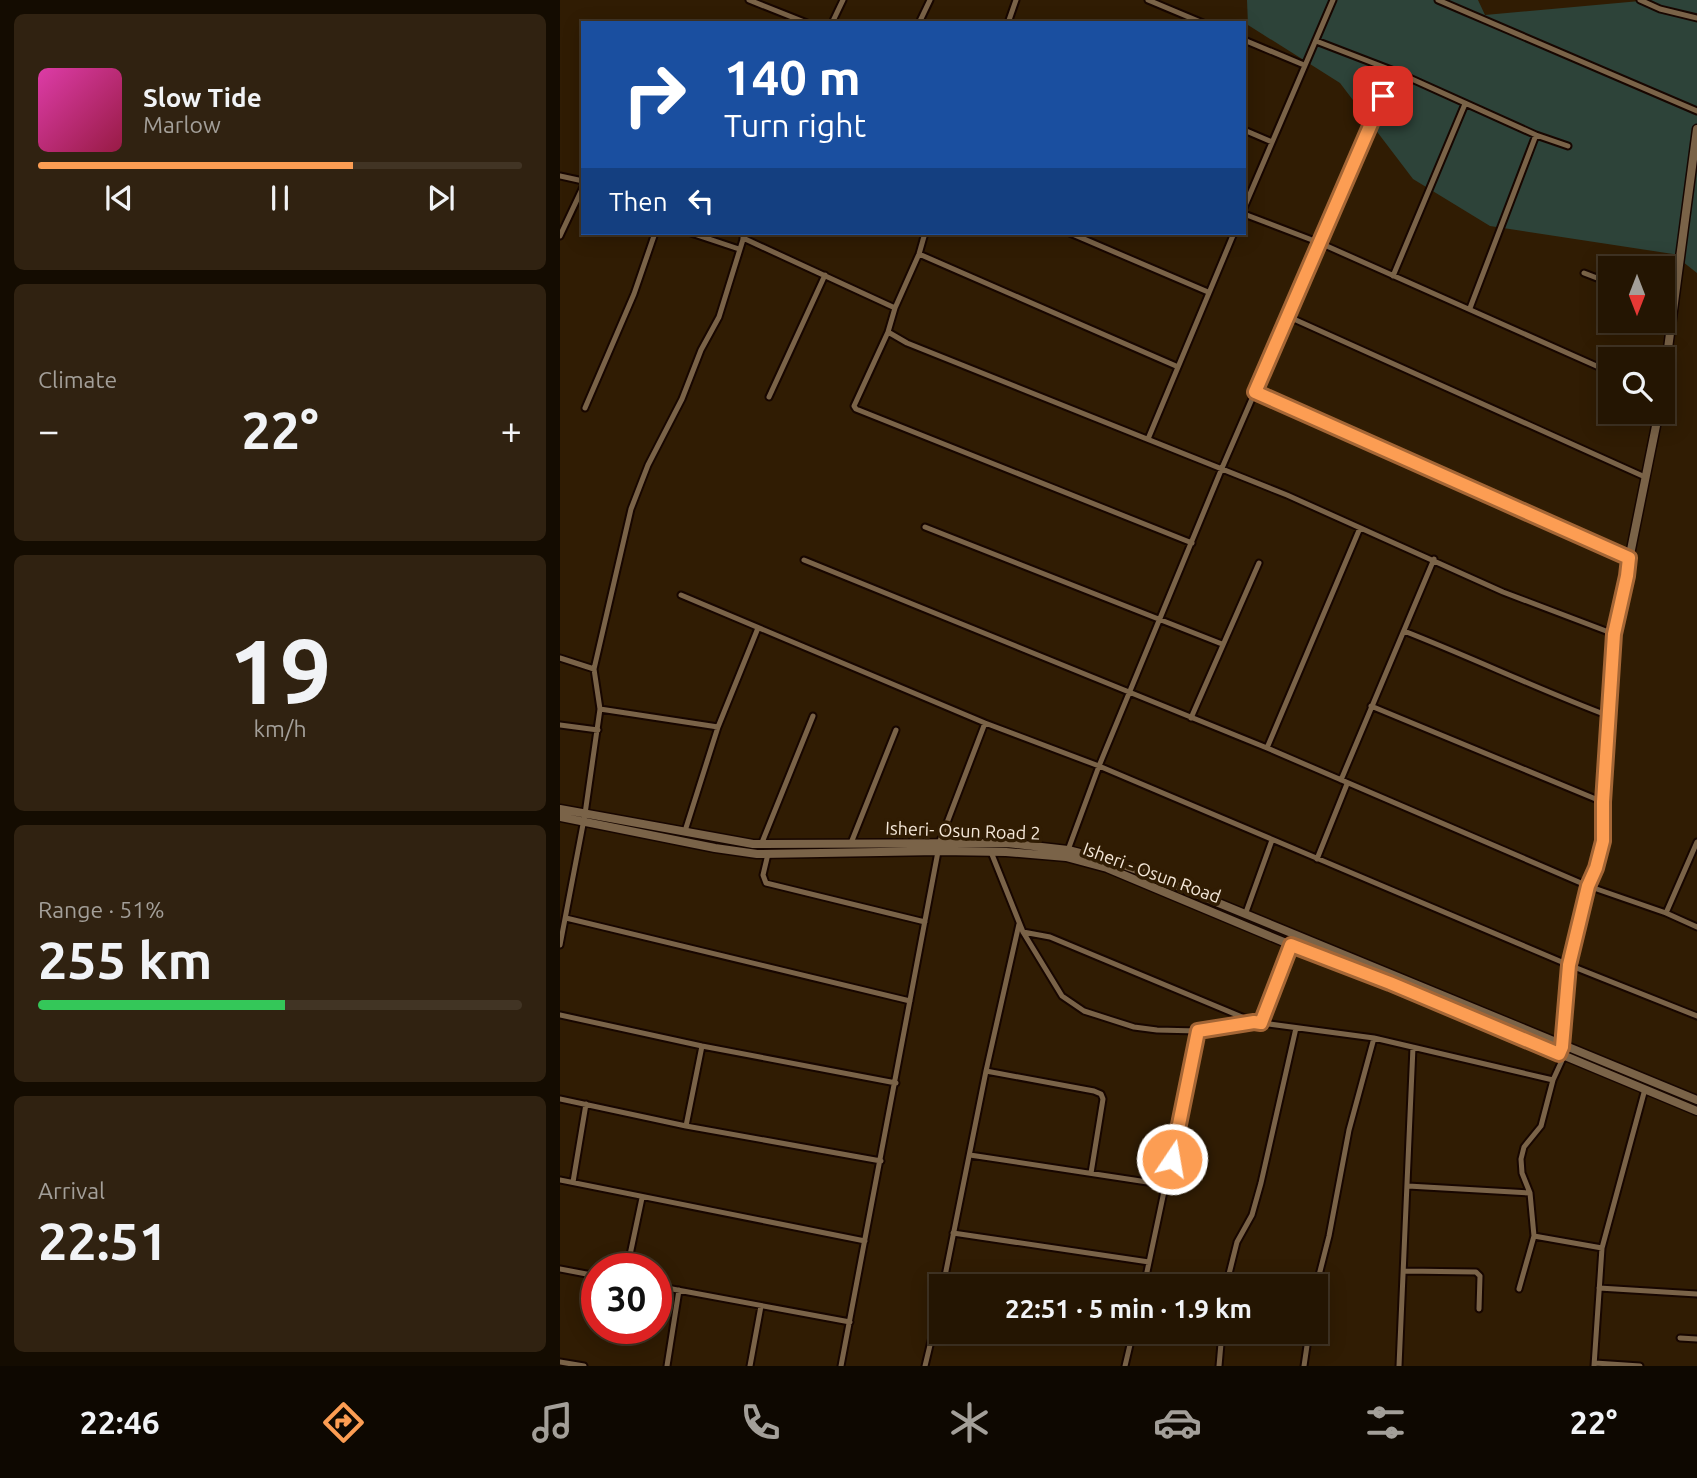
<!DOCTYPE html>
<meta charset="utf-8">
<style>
body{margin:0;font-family:Ubuntu,sans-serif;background:#302211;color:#f1f3f6;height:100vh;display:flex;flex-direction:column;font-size:26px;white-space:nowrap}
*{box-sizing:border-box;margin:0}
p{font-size:23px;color:#a39f99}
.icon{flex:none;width:38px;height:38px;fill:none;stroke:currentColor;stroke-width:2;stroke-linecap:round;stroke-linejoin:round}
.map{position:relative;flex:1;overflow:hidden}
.details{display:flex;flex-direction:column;gap:14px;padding:14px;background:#140c01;width:560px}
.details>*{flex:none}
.top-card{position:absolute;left:21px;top:21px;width:665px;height:214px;border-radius:0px;box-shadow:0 4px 18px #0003,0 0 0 2px #413424;background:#1a4fa0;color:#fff;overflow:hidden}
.needle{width:46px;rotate:180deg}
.fabs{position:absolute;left:1038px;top:256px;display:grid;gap:14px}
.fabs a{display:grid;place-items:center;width:77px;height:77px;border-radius:0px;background:#241502;box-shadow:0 4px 18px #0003,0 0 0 2px #413424;font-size:35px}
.speed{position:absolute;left:21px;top:1253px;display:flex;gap:14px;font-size:35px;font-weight:700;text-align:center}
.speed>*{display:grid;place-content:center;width:91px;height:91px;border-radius:50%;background:#241502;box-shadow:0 4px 18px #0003,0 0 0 2px #413424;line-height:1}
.speed .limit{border:10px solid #d22;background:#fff;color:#111}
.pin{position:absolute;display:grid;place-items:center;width:60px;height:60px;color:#fff;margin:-30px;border-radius:14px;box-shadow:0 4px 10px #0006}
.me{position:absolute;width:77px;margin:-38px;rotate:12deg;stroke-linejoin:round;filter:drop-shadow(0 0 5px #0008)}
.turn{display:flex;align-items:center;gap:24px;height:147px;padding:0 28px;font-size:32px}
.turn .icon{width:91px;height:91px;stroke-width:2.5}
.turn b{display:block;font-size:49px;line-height:60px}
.then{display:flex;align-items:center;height:66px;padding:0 28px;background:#0003;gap:14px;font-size:26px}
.big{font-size:52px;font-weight:700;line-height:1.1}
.details .card{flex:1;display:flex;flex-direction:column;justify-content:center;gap:10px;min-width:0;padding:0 24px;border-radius:10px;background:#302211}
.details .dial{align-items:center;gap:0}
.dial b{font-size:91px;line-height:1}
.song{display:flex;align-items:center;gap:21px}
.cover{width:84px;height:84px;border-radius:10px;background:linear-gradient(135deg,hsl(320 70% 55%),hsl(340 70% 35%))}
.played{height:7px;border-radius:4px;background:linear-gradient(90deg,#fc9d53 65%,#413424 65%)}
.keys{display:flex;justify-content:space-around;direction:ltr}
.heat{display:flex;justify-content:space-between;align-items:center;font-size:38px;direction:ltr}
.charge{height:10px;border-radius:5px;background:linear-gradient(90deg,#34c759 51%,#413424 0)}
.trip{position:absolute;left:369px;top:1274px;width:399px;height:70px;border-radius:0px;background:#241502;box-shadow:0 4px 18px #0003,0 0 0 2px #413424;font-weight:700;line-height:70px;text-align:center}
.tabs{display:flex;height:112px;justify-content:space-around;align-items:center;background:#0e0801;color:#a39f99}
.tabs .icon{width:49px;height:49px}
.tabs .active{color:#fc9d53}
.tabs b{font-size:32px;color:#f1f3f6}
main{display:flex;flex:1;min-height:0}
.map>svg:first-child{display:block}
.green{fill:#2d4339}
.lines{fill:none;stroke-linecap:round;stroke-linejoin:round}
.street-casing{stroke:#170600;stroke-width:9}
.secondary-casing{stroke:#170600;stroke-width:11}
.street{stroke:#7a6348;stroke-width:5}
.secondary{stroke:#7a6348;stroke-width:8}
.route-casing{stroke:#a46636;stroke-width:18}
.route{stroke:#fc9d53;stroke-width:12}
.labels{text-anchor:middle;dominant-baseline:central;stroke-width:7;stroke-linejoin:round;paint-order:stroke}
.street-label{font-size:18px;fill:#f5e8d9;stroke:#301c03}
</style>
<main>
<section class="details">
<div class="card">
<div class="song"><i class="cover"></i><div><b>Slow Tide</b><p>Marlow</p></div></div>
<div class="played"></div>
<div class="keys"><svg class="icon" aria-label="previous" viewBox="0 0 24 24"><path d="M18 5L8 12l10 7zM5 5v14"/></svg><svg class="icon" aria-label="pause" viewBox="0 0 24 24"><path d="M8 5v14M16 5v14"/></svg><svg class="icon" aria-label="next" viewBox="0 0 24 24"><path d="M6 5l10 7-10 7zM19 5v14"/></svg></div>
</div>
<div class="card"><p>Climate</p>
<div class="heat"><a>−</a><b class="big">22°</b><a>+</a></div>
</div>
<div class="card dial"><b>19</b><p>km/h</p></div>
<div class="card"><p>Range · 51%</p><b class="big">255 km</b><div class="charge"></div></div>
<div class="card"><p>Arrival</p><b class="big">22:51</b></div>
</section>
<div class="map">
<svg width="1137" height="1366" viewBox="0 0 1137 1366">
<rect width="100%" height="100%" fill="#301c03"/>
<path class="green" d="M687,0H918L925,15L1091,0H1137V273L1113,254L930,226L853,179L780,83L688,25Z"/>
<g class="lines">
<g class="street-casing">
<path id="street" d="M189,0L247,23
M588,0L643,23
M878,0L1137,111
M1080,0L1100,9L1137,18
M272,23L283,0
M359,23L370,0
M448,23L456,0
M684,40L744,65
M756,41L834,71L976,135L1008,146
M684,130L712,142
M0,176L23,181
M684,208L773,0
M684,214L760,243L1050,372
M131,233L179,249
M510,233L648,292
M0,236L23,187
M183,238L335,308L328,332L294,406L296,409L632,543
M359,254L616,366
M1024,273L1050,283
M833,276L905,104
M1102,304L1113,308
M335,308L359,254L365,233
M910,308L976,135
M727,316L1085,477
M328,332L347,343L727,495L943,592L1054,634
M695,392L1069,558
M209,397L265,275
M25,408L74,294L95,233
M588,439L674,233
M365,527L662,644
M244,560L707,748L1028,886L1106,913L1137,927
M121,595L425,723L539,766L1009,965L1137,1016
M844,631C913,658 980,690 1049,716
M0,658L34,669L40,709L25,814L0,945
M34,669L71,509L88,465L122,399L141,350L159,317L185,233
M811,706L1043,802
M40,709L158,727
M631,718L699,563
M0,725L38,730
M707,748L800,528
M781,780L874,559
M125,831L158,727L198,628
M291,843L336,730
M201,845L253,716
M508,850L539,766L662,468L834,71
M431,852L463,932L502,996L524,1011L574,1027L597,1030L638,1031L693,1022
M208,854L203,875L206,883L365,922
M757,859L787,784
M1106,913L1137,842
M685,915L712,840
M6,918L350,1001
M463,932L490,937L694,1022L814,1038L993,1080L1004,1056
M0,1015L142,1046L336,1083
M701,1023L731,945
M426,1071L534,1091L541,1094L543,1099L531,1173
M0,1099L126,1126L321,1161
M126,1126L142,1046
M410,1155L607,1185
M0,1180L305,1241
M13,1182L26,1104
M848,1186L970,1193
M393,1233L589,1262
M974,1236L1042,1248
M0,1269L37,1276
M67,1269L82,1198
M845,1271L916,1272L920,1276L919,1309
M96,1286L290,1322
M383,1286L426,1071L459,924
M584,1286L638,1031
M666,1286L677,1242L692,1215L701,1183L736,1028
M756,1287L769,1236L789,1130L814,1038
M1039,1288L1137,1294
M959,1289L974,1236L970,1193L962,1173L961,1159L964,1147L981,1126L993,1080
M507,1332L570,1342
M1120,1338L1137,1339
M0,1362L24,1366
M1035,1363L1080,1366
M107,1366L119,1290
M190,1366L201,1306
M281,1366L380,841L425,723
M365,1366L382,1295
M565,1366L573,1332
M659,1366L662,1332
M744,1366L749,1332
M839,1366L853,1047
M1034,1366L1042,1248L1085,1089"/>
</g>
<g class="secondary-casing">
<path id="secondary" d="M1102,394L1137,129
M0,809L193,844L447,843L508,850L555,862L588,874L1137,1100
M0,817L155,848L197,854L379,851L446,852L506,857L547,868L731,945L830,983L1137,1111
M1001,1049L1009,965L1028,886L1036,868L1043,841V802L1054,634L1099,411"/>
</g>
<use href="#street" class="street"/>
<use href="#secondary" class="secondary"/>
</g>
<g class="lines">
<g class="route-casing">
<path id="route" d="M612,1159L638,1031L694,1022L701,1023L731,945L830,983L999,1054L1002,1047L1009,965L1028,886L1036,868L1043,841V802L1054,634L1067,576L1069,558L695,392L823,96"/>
</g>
<use href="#route" class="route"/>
</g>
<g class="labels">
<g class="street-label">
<text transform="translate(403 830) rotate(2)">Isheri- Osun Road 2</text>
<text transform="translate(592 872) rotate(20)">Isheri - Osun Road</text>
</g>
</g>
</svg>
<div class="fabs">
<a><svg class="needle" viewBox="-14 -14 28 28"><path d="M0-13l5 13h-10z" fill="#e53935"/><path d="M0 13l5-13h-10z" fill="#a39f99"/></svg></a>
<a><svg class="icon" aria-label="search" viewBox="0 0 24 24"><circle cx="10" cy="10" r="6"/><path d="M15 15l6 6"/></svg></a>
</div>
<div class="speed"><div class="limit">30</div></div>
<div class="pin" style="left:823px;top:96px;background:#d93025"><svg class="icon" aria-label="arrive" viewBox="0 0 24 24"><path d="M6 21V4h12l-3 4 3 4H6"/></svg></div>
<svg class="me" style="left:612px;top:1159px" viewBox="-20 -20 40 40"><circle r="17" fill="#fc9d53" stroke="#fff" stroke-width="3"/><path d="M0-11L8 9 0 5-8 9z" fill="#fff"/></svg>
<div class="trip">22:51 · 5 min · 1.9 km</div>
<div class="top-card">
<div class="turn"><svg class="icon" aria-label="right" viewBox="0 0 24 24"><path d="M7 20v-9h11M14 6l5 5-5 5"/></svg><div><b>140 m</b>Turn right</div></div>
<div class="then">Then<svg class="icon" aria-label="left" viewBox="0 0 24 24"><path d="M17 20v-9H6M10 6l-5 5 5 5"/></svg></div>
</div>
</div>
</main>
<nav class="tabs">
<b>22:46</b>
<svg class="icon active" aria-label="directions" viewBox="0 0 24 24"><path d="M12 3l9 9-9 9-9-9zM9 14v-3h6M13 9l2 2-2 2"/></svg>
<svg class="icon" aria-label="music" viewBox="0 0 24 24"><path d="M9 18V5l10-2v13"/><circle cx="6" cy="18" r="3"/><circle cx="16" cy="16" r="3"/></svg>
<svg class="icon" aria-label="phone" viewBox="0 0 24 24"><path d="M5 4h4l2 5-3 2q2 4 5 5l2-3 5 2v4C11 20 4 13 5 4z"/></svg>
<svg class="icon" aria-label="climate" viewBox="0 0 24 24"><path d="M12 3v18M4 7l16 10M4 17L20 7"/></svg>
<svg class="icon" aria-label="car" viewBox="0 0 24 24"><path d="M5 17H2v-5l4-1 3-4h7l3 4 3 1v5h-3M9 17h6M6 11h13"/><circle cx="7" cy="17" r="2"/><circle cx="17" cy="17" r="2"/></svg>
<svg class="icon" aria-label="filters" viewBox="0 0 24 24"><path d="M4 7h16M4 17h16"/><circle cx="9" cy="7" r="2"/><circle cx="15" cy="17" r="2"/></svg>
<b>22°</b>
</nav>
